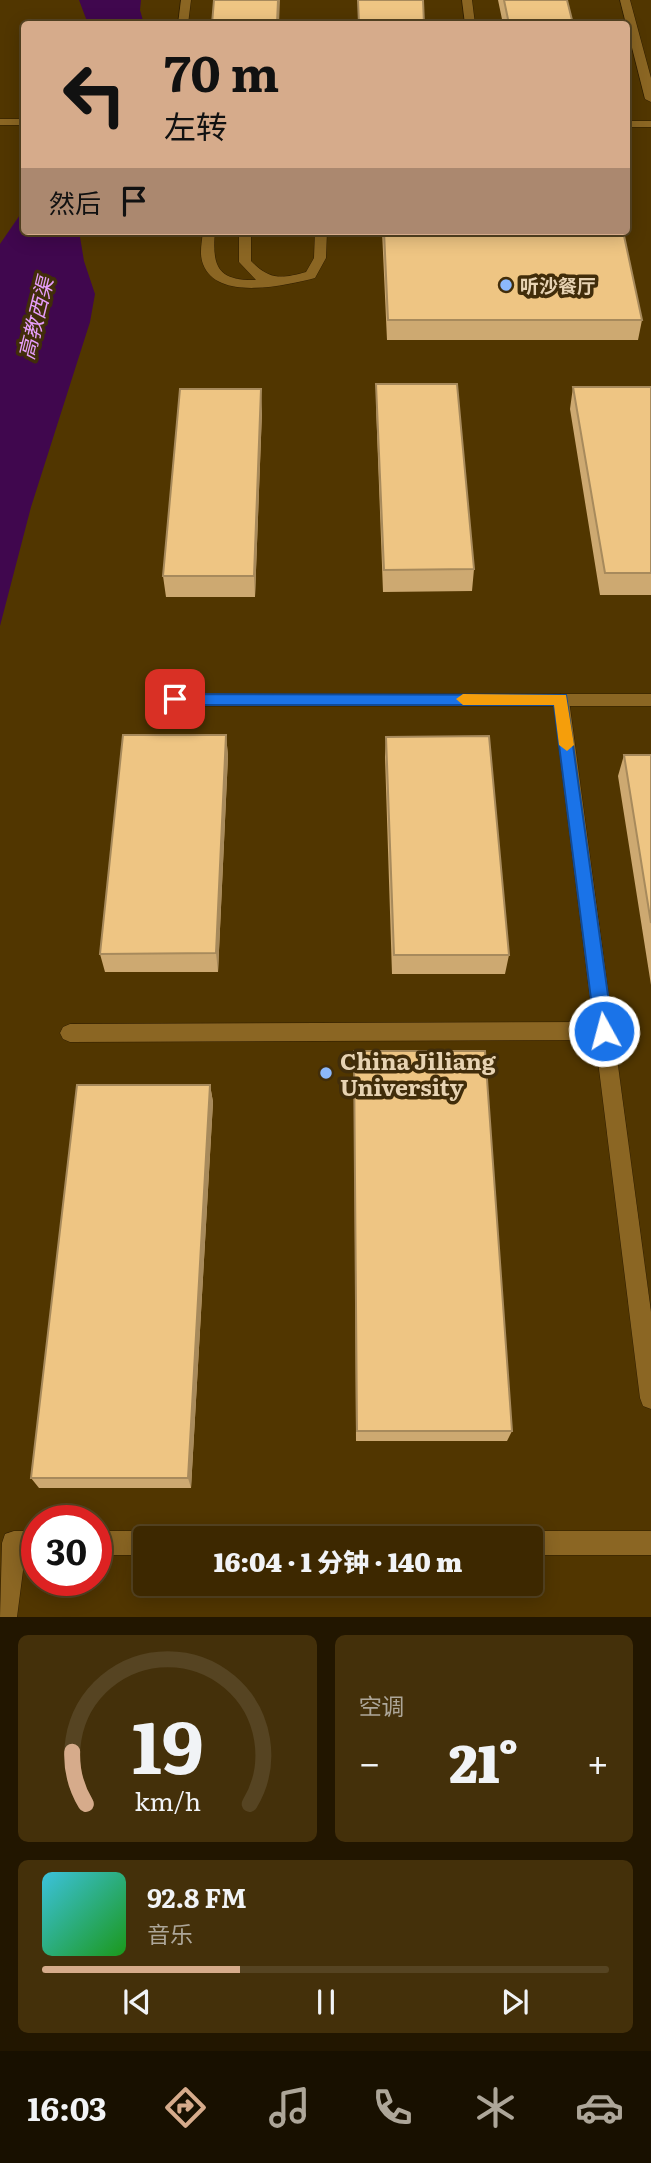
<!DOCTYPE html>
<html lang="zh">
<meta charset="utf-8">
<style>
body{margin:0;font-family:Literata,"Noto Sans SC",serif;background:#44300a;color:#f1f3f6;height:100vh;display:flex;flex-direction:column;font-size:26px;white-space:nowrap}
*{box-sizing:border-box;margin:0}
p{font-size:23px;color:#ada699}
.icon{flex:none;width:38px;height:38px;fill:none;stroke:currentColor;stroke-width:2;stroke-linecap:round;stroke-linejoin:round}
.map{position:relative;height:1617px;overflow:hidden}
.panel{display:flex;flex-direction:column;gap:18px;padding:18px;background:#221600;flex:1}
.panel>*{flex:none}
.top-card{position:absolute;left:21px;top:21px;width:609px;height:214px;border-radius:7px;box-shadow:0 4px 18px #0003,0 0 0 2px #564422;background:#d6ab8b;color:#111;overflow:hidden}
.speed{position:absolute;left:21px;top:1505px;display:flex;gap:14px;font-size:35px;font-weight:700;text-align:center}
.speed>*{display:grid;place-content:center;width:91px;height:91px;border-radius:50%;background:#3d2800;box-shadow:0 4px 18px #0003,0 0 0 2px #564422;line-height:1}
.speed .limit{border:10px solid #d22;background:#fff;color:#111}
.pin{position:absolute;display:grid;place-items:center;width:60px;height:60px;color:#fff;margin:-30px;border-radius:14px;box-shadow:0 4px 10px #0006}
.me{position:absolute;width:77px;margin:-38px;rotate:353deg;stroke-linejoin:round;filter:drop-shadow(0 0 5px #0008)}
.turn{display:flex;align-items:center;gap:24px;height:147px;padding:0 28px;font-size:32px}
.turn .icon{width:91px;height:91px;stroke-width:2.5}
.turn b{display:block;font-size:49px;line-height:60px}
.then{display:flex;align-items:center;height:66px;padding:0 28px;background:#0003;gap:14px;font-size:26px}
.big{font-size:52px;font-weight:800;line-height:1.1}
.panel .tile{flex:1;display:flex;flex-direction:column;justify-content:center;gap:10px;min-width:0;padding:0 24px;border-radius:10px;background:#44300a}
.panel .dial{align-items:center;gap:0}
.dial svg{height:182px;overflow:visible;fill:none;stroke:#564422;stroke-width:7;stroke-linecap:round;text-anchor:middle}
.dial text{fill:#f1f3f6;stroke:none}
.song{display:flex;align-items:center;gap:21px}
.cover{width:84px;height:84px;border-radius:10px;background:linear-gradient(135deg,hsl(190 70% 55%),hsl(120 70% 35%))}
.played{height:7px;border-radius:4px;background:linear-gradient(90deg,#d6ab8b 35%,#564422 35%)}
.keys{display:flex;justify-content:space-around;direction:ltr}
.heat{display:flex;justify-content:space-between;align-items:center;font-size:38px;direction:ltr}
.panel .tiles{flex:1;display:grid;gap:18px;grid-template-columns:1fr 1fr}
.tile:last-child{grid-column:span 2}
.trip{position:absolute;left:133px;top:1526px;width:410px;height:70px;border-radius:7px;background:#3d2800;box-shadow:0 4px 18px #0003,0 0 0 2px #564422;font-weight:800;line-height:70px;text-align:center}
.dock{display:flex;height:112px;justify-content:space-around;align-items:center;background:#181000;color:#ada699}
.dock .icon{width:49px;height:49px}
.dock .current{color:#d6ab8b}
.dock b{font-size:32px;color:#f1f3f6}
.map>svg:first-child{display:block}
.water{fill:#40074e}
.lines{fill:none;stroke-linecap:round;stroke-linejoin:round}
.lane-casing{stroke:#311f00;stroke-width:1}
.street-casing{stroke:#311f00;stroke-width:1}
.secondary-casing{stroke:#311f00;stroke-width:1}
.lane{fill:#8b6623;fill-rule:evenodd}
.street{fill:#8b6623;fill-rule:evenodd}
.secondary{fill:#8b6623;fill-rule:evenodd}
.wall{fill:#cda971}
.shaded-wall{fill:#a78a5c}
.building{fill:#eec583;stroke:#a78a5c;stroke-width:2}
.route{fill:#1a73e8;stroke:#114b97;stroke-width:2}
.slow{fill:#f59e0b}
.poi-dot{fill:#8cb9fc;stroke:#412d0a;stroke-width:2.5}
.labels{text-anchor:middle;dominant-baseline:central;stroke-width:7;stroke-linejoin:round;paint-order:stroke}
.far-poi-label{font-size:19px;font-weight:bold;fill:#e7d3b3;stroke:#412d0a;text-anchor:start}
.far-water-label{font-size:21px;font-style:italic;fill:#e69efa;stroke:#412d0a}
.poi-label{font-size:23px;font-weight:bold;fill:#e7d3b3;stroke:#412d0a;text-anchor:start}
</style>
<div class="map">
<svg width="651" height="1617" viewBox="0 0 651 1617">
<rect width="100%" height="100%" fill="#513600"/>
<path class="water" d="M79,0H141L140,10L144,24H88Z
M24,209V231H79L84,261L95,294L90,322L31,507L0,626V244Z"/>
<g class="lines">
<g class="lane-casing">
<path id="lane" d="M181,0H191L188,24H178Z
M462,0H472L475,24H465Z
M203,231H215C212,266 217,281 256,280L239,262V231H251V261C270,280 281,279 306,272L314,258L315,231H327L326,258L315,278C287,285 217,302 203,264C199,254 202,242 203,231Z
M175,694H651V706H175L167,700Z
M604,1022L611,1025L614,1031L611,1037L604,1040L70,1042L63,1039L60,1033L63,1027L70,1024Z
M14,1531H37V1555H25L17,1617H0L2,1543L5,1534Z
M96,1531H145L154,1534L155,1538H145V1555H96Z
M530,1531H651V1555H530V1538H520L521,1534Z"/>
</g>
<g class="street-casing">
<path id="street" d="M561,694L569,700L651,1312V1409L643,1406L640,1398L553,700Z"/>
</g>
<g class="secondary-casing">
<path id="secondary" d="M620,0H630L651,78V102L645,99Z
M0,119H24V125H0Z
M626,121H651V127H626Z"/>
</g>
<use href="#lane" class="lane"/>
<use href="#street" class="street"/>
<use href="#secondary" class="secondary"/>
</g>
<path class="wall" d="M498,0H567L573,24H503Z
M382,231H623L642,320L638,340H387Z
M376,384L474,569L472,591L383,592L376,406Z
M573,387H651V595H600L570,409Z
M262,411L255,597H166L163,576Z
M226,735L228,756L218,972H105L100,954Z
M386,737L509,955L505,974H392L385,757Z
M624,755H651V985L618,776Z
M354,1051L512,1431L507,1441H356Z
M210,1085L213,1102L191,1488H39L31,1478Z"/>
<path class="shaded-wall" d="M278,0H280L279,24H277Z
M261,389L262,411L255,597L254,576Z
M226,735L228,756L218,972L216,953Z
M210,1085L213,1102L191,1488L188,1478Z"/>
<path class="building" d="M214,0H278L277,24H212Z
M358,0H423L424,24H359Z
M504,0H567L573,24H509Z
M384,231H623L642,320H388Z
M376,384H457L474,569L384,570Z
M573,387H651V573H605Z
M180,389H261L254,576H163Z
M123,735H226L216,953L100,954Z
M489,736L509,955H394L386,737Z
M624,755H651V923Z
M354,1051H485L512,1431H357Z
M77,1085H210L188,1478H31Z"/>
<path class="route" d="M175,694L566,695L613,1031L610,1036L604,1039L597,1036L595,1031L554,705H175L168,699Z"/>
<path class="slow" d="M463,694L566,695L574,745L567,751L559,745L554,705H463L456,699Z"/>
<g class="poi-dot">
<circle cx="506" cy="285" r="7"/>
<circle cx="326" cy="1073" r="7"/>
</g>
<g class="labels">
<g class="far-poi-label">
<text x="520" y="285">听沙餐厅</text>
</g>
<g class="far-water-label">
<text transform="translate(34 318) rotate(-76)">高教西渠</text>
</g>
<g class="poi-label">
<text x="340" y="1060">China Jiliang<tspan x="340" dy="26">University</tspan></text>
</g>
</g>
</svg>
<div class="speed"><div class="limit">30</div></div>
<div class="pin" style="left:175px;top:699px;background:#d93025"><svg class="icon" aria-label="arrive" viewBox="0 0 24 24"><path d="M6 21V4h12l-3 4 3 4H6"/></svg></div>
<svg class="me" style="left:604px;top:1031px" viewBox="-20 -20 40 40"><circle r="17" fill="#1a73e8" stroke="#fff" stroke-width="3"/><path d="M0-11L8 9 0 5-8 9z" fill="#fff"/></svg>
<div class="trip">16:04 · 1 分钟 · 140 m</div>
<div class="top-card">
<div class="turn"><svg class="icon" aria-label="left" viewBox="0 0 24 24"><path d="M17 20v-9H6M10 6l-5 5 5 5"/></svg><div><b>70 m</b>左转</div></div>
<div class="then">然后<svg class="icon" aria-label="arrive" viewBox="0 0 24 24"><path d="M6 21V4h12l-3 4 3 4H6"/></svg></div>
</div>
</div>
<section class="panel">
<div class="tiles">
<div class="tile dial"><svg viewBox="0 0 100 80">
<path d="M14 69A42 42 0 1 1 86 69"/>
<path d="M14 69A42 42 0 0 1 8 46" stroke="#d6ab8b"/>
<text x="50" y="56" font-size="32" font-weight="700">19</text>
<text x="50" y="72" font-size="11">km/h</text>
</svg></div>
<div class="tile"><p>空调</p>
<div class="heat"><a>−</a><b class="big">21°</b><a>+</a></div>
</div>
<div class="tile">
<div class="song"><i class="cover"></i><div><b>92.8 FM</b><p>音乐</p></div></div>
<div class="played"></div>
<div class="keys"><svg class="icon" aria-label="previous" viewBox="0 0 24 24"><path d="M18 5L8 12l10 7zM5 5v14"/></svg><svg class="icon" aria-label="pause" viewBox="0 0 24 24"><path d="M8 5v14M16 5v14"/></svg><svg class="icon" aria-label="next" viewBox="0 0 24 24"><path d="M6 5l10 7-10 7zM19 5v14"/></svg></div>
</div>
</div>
</section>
<nav class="dock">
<b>16:03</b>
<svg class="icon current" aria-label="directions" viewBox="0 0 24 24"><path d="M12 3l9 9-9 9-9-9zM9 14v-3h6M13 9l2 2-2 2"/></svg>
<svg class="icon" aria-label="music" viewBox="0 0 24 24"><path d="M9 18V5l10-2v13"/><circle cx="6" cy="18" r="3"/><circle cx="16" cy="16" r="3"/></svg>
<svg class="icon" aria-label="phone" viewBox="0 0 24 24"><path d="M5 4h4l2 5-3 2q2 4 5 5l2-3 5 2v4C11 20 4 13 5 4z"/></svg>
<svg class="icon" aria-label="climate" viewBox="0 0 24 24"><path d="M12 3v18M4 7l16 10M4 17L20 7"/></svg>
<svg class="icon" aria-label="car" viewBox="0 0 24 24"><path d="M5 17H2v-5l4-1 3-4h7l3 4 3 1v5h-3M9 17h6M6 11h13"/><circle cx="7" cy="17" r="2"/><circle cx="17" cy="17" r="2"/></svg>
</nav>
